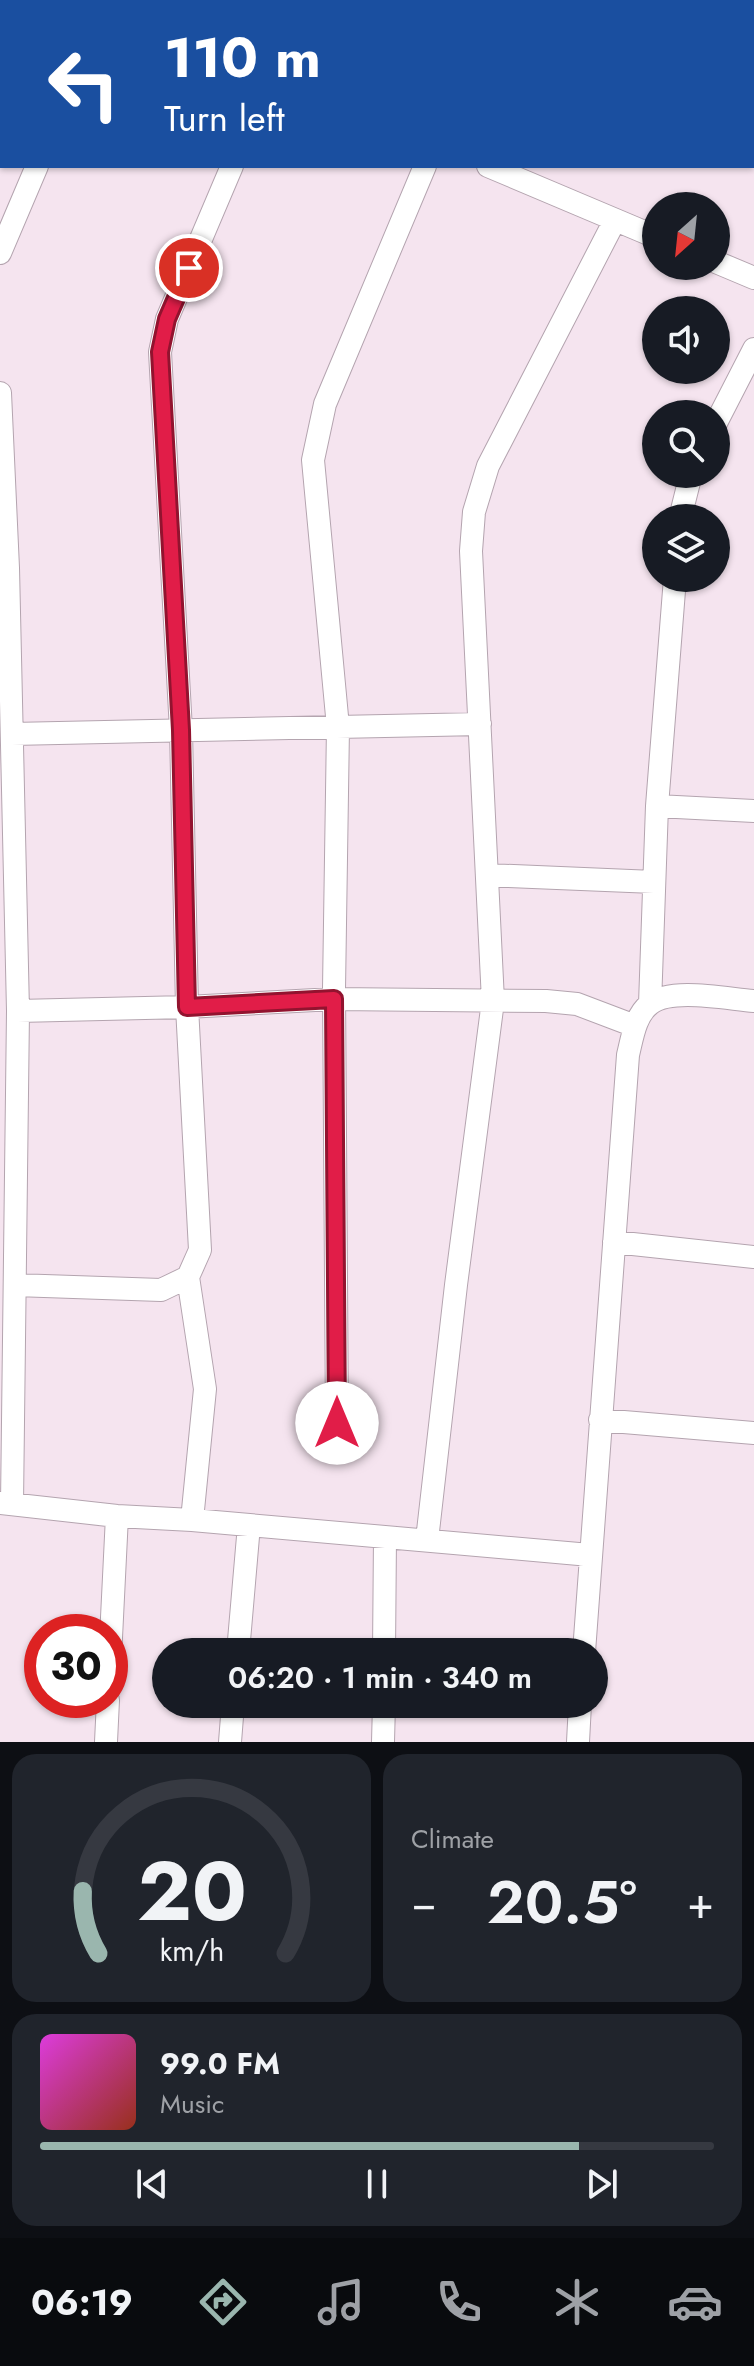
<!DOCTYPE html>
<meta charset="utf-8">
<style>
body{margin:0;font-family:Jost,sans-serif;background:#20242c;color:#f1f3f6;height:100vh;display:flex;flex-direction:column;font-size:30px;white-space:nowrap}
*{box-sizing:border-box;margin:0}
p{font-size:26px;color:#9ea1a6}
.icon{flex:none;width:44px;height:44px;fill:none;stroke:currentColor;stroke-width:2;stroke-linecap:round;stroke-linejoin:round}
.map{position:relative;height:1742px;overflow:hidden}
.panel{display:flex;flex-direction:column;gap:12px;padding:12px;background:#0d0f14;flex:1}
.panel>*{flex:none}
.top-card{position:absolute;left:0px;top:0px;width:754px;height:168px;box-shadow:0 2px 6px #0004;background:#1a4fa0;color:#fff;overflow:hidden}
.needle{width:52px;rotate:207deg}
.tools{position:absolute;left:642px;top:192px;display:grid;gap:16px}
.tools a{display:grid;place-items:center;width:88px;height:88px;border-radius:50%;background:#171b24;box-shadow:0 2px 6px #0004;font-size:40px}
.speed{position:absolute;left:24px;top:1614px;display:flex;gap:16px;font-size:40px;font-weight:700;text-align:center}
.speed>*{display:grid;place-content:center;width:104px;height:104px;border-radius:50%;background:#171b24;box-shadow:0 2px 6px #0004;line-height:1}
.speed .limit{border:12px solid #d22;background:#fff;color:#111}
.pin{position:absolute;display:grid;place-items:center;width:68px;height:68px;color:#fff;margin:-34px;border:4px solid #fff;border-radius:50%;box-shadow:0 2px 8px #0007}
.me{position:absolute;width:88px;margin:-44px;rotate:0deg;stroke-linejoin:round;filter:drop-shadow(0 0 6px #0008)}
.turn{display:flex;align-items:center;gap:28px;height:168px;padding:0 32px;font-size:36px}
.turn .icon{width:104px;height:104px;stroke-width:2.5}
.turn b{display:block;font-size:56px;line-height:68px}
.big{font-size:60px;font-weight:600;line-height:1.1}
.panel .tile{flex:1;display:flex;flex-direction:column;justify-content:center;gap:12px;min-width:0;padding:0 28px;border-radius:24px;background:#20242c}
.panel .dial{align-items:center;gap:0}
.dial svg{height:208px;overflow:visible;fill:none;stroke:#363941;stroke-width:7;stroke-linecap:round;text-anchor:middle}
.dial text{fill:#f1f3f6;stroke:none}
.song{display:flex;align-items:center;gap:24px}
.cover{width:96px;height:96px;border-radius:12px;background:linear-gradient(135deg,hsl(300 70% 55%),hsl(10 70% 35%))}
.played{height:8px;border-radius:4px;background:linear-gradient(90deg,#9ab6ae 80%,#363941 80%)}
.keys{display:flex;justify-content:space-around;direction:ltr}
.heat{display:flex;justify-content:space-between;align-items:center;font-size:44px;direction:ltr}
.panel .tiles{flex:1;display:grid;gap:12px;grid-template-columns:1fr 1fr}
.tile:last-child{grid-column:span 2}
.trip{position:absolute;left:152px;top:1638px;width:456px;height:80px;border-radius:40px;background:#171b24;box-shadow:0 2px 6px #0004;font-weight:600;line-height:80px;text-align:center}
.menu{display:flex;height:128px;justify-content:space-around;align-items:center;background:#090b0e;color:#9ea1a6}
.menu .icon{width:56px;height:56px}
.menu .active{color:#9ab6ae}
.menu b{font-size:36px;color:#f1f3f6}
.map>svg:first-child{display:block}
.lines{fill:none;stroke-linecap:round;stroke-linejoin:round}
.street-casing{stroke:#b4a4af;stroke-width:24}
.street{stroke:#fff;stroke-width:22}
.route-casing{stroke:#92132f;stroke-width:20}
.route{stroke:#e11d48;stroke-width:14}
</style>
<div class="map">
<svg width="754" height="1742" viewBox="0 0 754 1742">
<rect width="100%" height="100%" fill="#f5e4ef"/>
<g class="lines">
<g class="street-casing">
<path id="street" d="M95,0L99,2
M453,0L460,2
M581,2V0
M752,92L754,93
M488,166L656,237
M0,253L37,166
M716,262L754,278
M0,393L8,568L18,1011L12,1504
M716,423L754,349
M680,518L691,474
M12,734L480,724
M657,806L754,811
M487,875L654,882
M650,1004L657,806L675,578
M18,1011L187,1007L334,999L546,1001L577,1004L635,1026
M614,1242L754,1257
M188,1277L205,1389L192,1520
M15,1285L161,1290L188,1277L200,1250L187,1007L181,730L160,352L167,319L232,166
M600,1420L754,1433
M337,1423L334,989L338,727L313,460L325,404L425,166
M0,1503L117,1516L192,1520L590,1555
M427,1540L456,1285L493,1001L471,551L474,512L488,466L615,220
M238,1652L249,1525
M384,1652L385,1537
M584,1652L628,1055C632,1039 635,1015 650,1004C671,987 727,999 754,1001
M110,1658L117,1516
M106,1742L108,1700
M230,1742L233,1704
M383,1742L384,1704
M578,1742L580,1704"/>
</g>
<use href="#street" class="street"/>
</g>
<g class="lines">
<g class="route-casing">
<path id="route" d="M189,268L167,319L160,352L181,730L187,1007L334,999L337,1423"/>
</g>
<use href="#route" class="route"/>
</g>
</svg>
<div class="tools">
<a><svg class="needle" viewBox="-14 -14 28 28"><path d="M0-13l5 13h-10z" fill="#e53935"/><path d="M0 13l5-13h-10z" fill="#9ea1a6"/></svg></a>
<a><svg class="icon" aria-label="sound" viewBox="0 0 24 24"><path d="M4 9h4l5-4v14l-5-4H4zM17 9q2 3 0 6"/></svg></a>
<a><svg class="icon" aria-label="search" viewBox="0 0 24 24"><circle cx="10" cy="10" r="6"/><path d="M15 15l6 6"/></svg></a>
<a><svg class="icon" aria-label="layers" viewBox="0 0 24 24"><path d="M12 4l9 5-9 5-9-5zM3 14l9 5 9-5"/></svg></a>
</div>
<div class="speed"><div class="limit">30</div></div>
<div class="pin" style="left:189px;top:268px;background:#d93025"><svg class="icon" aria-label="arrive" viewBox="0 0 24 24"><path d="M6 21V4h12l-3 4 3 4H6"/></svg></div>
<svg class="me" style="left:337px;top:1423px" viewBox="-20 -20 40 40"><circle r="19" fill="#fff"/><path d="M0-13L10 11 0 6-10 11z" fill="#e11d48"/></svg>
<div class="trip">06:20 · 1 min · 340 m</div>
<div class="top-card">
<div class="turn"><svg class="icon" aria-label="left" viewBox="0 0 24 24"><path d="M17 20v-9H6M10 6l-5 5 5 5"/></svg><div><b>110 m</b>Turn left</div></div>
</div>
</div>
<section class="panel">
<div class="tiles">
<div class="tile dial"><svg viewBox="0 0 100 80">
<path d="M14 69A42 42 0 1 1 86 69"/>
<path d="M14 69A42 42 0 0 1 8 45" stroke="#9ab6ae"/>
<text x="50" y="56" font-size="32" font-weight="700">20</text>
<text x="50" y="72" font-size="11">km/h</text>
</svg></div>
<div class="tile"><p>Climate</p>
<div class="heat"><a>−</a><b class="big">20.5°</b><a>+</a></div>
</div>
<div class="tile">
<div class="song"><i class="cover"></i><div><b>99.0 FM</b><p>Music</p></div></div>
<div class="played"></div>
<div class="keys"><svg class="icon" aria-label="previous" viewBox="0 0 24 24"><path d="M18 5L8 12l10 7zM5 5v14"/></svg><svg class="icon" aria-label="pause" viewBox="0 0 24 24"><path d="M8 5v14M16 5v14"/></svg><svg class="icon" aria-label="next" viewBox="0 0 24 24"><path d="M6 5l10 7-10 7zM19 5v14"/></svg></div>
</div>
</div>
</section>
<nav class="menu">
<b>06:19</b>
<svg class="icon active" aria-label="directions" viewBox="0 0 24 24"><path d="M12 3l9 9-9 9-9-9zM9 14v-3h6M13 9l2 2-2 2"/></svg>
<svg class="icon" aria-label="music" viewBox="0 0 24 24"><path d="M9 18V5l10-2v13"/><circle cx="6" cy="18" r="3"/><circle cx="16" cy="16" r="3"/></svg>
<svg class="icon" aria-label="phone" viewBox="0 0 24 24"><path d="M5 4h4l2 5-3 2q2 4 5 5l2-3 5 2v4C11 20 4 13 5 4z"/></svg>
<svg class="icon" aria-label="climate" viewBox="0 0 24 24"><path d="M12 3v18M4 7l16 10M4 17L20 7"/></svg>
<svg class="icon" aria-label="car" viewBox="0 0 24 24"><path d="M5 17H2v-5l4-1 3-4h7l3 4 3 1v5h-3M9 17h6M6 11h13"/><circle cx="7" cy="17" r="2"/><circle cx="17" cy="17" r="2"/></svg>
</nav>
